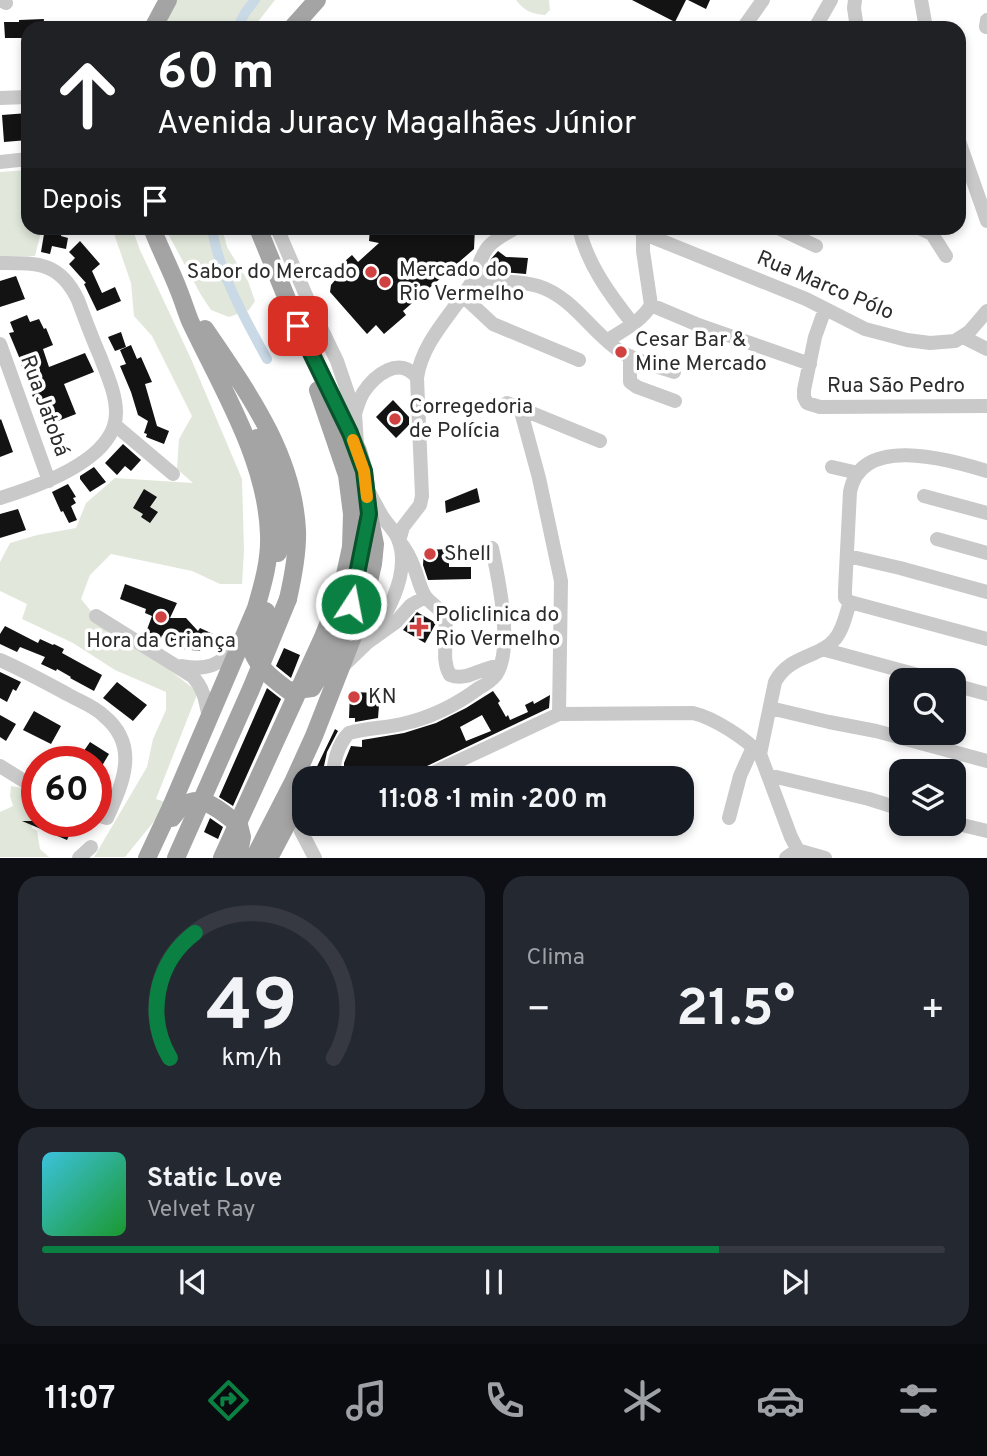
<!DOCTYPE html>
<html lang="pt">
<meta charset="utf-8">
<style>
body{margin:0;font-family:Overpass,sans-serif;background:#242831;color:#f1f3f6;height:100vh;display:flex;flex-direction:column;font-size:26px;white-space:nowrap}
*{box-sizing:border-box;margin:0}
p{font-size:23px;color:#9ea1a6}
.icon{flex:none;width:38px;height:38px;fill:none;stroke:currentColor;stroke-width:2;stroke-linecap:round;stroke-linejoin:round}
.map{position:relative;height:858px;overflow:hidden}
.sheet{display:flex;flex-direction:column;gap:18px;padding:18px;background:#0d0f14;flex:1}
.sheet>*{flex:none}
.banner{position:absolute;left:21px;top:21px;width:945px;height:214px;border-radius:21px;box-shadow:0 4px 10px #0003;background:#202124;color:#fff;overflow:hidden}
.controls{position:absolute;left:889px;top:668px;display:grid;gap:14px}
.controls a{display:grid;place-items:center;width:77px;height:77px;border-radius:14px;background:#171b24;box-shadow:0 4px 10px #0003;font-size:35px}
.speed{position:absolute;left:21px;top:746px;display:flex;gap:14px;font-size:35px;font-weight:700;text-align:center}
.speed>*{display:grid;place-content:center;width:91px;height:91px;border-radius:50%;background:#171b24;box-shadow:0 4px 10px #0003;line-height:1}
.speed .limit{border:10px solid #d22;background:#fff;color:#111}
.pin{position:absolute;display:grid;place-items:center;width:60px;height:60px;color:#fff;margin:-30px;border-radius:14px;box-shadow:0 4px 10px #0006}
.me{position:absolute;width:77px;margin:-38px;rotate:11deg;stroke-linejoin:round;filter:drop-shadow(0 0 5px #0008)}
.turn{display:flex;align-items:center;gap:24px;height:147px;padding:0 21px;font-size:32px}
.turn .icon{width:91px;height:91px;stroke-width:2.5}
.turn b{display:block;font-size:49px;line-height:60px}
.then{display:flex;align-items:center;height:66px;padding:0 21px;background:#0003;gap:14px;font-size:26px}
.big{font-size:52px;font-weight:700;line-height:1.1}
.sheet .card{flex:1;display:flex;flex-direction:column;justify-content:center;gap:10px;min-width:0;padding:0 24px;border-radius:21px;background:#242831}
.sheet .dial{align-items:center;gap:0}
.dial svg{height:182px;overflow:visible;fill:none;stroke:#363941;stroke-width:7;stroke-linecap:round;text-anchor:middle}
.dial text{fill:#f1f3f6;stroke:none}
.song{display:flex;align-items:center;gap:21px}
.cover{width:84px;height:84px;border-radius:10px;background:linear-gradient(135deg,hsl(190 70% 55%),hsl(130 70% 35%))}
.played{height:7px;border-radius:4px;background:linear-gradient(90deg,#0b8043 75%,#363941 75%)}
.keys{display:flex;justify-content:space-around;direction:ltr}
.heat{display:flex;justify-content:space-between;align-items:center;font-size:38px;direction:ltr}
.sheet .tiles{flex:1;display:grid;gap:18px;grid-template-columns:1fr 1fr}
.card:last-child{grid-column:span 2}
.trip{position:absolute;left:292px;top:766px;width:402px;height:70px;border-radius:21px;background:#171b24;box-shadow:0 4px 10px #0003;font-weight:700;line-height:70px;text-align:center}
.tab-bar{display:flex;height:112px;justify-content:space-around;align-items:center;background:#090b0e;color:#9ea1a6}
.tab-bar .icon{width:49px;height:49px}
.tab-bar .current{color:#0b8043}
.tab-bar b{font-size:32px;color:#f1f3f6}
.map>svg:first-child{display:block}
.green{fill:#e1e8db}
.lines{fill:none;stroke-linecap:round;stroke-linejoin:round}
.canal{stroke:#c9d9e6;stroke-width:10}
.building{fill:#131313;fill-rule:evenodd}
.minor{stroke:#c9c9c9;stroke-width:14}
.major{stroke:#a4a4a4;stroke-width:18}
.major-bridge{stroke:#a4a4a4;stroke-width:18}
.route-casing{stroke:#07532c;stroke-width:18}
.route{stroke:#0b8043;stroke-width:12}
.slow{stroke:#f59e0b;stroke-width:12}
.poi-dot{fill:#d04242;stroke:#fff;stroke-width:2.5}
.labels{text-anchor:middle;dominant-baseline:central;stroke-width:7;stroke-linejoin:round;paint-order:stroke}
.poi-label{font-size:21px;fill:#2c2c2c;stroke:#fff;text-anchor:start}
.street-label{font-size:21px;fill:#2c2c2c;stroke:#fff}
</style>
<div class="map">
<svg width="987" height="858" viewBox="0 0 987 858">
<rect width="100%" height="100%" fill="#fff"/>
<path class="green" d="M169,0H275L253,28H155Z
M516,0H549L550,10L545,15C532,14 524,11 516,0Z
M28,170V228H42L35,256H0V172Z
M112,228H132L140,250L192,361L242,479L244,551L242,584H220L192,571L111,554L90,575L81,599L96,617L159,662L198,692L156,799L169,803L125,857H94L147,767L153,739L166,710V692L115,670L73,643L22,619L27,604L0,591V562L10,543L37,535L76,528L86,503L115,478L193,483L177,469L179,439L192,416L152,336L134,316L131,283Z
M165,228H222L227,247L248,281L255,301L249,310L229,317L211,310L201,295Z
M11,786L23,788L37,795V812L31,819L32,828L37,831L40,849L49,857H0V812L13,806L10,796Z"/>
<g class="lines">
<path class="canal" d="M237,28L245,13L255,0
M212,228C218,271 246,321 267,359"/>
</g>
<path class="building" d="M632,0H686L675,22Z
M688,0H710L706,9Z
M44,19L43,28H28V38H5L4,22H19V20Z
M28,113V140L4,142L2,115Z
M45,228H62L61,236L68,238L66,249L52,246L50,254L41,252Z
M370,228H475L474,249L403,311L406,315L384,334L376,325L367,334L330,292L331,285L336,279L331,273L352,255L358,262L379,243L369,241Z
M80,241L100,264L92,271L102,293L115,287L121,301L97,311L84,284L86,283L69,264L75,258L69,252Z
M498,251L506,257L528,258L526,274L487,271L491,259Z
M16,276L25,299L0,307V281Z
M27,315L30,322L39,319L44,329L46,328L53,345L43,349L49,367L85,353L94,372L64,384L76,414L58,421L56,416L49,419L40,397L34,400L21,365L22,364L9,333L14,332L10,322Z
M121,332L126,347L115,351L108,337Z
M131,345L137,359L141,357L152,382L145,384L157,426L169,431L164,444L146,437L147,434L144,433L148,421L138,415L131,392L120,366L126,364L120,350Z
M393,400L409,417V425L396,438L376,417Z
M1,419L13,452L0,457V420Z
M123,444L141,460L131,471L125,466L117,475L105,463Z
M94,467L106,482L90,492L80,479V476Z
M68,484L76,497L73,498L76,503L71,506L77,520L69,523L63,511L61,512L52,492Z
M477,488L480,502L446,513L445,501Z
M144,489L157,497L150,507L158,512L150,523L141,517L143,514L133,508Z
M18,509L26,530L0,538V514Z
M449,549V567H471V579L428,580L423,565L424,550Z
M125,584L177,603L170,618H186L198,631L200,628L213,634L208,648L202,645L200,651L174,648L162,635L160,641L145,635L152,616L145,613L146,609L120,599Z
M417,612L436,623L425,643L403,630Z
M5,626L38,643L40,639L53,645L54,644L64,649L62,653L102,675L94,691L70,678L71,677L57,669L56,671L41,664L45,657L20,647L17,652L0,644V634Z
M284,648L300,655L291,678L276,666Z
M0,672L21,682L16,691L13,689L7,702L0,698Z
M117,682L147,705L133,721L103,698Z
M267,688L281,699L233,806L219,797Z
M493,691L500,701L498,703L506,717L508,715L510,720L528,712L525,705L533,701L534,704L550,695L549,708L406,776L403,769L382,776L383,779H344V763L351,746L362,747V740L404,733L436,723L466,708ZM482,715L491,731L466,741L460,727Z
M350,692L380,693L378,718L355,722V718H349Z
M34,711L61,726L51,744L23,730Z
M0,715L16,724L6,741L0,737Z
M335,729L338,731L327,752L324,766V779H311Z
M90,742L109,754L96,776V761H77Z
M210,818L223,827L218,839L204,832Z
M22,821H64L74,825L67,840Z"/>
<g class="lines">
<path class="minor" d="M0,0L6,3
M855,0L854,8L857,28
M921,0L926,28
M986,27L987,20
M743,28L763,0
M815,28L831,0
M0,98L28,97
M959,141L987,221
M0,162L28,159
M277,228L311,307L337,361L355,414L357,444
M579,228C587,264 610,295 633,324
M778,228L816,246
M919,228L932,234L946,256
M642,233L806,299L865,329L907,340L930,343L955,341L969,332L987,311
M0,263C38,263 60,262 78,300C85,319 92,338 100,356C107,375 116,393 116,413C116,460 36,487 0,498
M472,282C493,282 517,280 538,286C574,297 593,335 623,353C638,362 658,366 674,372
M463,296L493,324L579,360
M651,305L696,324L810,364
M825,309L815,337L804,390V397L807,403L820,407L987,406
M963,337L987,349
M608,340C623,330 641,322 651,305L643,251V228
M0,344L49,481
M630,356V382L637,387L675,401
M507,403L600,441
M520,408L539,478L561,581L559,714
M355,414C357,407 359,400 363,393C374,376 400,354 417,378
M115,425L173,474
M832,467L858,473
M924,496L987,513
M937,539L987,553
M848,556L900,568L987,592
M850,602L987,639
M96,616L192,676C204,688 206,702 209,719
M368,642C387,615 412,573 398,539C395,531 387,524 382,516C378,509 373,500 369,492
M822,649L940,681
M0,660C23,670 45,682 67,694C79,701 94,706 104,716C140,746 123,783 107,818L96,815
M182,666C207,671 220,665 237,646
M500,666C482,666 468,682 450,675C440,658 449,639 445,621C441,606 432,606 425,596C420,588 418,578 415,570C411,559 407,550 399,541L403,527L420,505L422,496L417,378C422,342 451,315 470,285C478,272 479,257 489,246C496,238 507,233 516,228
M341,668L368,642L396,622L411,605L425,597
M954,685L987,694
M770,708L829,722L876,731L987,761
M760,754L775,682C790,654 820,658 835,639C843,630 846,614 850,602L845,598V590L850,492C861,433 949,460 987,471
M0,766L37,789
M768,775L869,799L901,809
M334,779C332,764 338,744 349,733C366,728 385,728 402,724C430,718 456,705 479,688C485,685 492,680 496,675C514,649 498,577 492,548
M420,779L559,714L693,713C714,718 745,738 760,754L791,837L802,858
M293,808L301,831L315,858
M729,818L740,776L753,747
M954,823L987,831
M79,858L91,847
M786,858L797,850L825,858"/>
<path class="major" d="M153,28L168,0
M292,28L317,0
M205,329C246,390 293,453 297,530C298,553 293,577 288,599
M318,390L347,475L352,514L351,547
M257,438L269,466L282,521L278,553
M266,611L253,653C260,670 275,680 289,691L312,688L329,661L351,604L366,526
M172,818C195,785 215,807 239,825L242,837L238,858
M147,858L170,809L256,608C263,584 270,560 269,535C267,460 221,387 190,321C186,311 183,301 179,291C171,270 160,249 152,228
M254,858L294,780L314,736L361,616L373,564L375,544L369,515L364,471L358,451L298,326L258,228
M269,858L288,822L293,808L294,786"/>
<path class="major-bridge" d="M176,858L251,689L288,599
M222,858L323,637L341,593L351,547"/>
</g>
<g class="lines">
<g class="route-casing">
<path id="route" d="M298,326L350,433L364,471L369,514L351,604"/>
</g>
<use href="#route" class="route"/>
<path class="slow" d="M353,440L364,471L367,497"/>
</g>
<g class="poi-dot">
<circle cx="371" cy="272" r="7"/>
<circle cx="385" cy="282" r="7"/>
<circle cx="621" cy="352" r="7"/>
<circle cx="395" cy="419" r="7"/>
<circle cx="430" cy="554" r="7"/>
<circle cx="161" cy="617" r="7"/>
<path d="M415.5 616.5h7v7h7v7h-7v7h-7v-7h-7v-7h7z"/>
<circle cx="354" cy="697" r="7"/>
</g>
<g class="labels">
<g class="poi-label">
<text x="399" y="270">Mercado do<tspan x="399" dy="24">Rio Vermelho</tspan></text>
<text x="357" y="272" text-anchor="end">Sabor do Mercado</text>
<text x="635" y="340">Cesar Bar &amp;<tspan x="635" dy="24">Mine Mercado</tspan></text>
<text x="409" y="407">Corregedoria<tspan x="409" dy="24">de Polícia</tspan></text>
<text x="444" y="554">Shell</text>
<text x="435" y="615">Policlinica do<tspan x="435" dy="24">Rio Vermelho</tspan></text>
<text x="161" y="641" text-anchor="middle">Hora da Criança</text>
<text x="368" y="697">KN</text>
</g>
<g class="street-label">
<text transform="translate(825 286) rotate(23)">Rua Marco Pólo</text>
<text x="896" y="386">Rua São Pedro</text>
<text transform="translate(44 406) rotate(70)">Rua Jatobá</text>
</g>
</g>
</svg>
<div class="controls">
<a><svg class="icon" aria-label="search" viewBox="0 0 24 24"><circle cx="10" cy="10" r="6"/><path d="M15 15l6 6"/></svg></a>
<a><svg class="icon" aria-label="layers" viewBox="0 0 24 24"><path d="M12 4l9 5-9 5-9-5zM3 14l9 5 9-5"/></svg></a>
</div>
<div class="speed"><div class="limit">60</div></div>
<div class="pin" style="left:298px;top:326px;background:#d93025"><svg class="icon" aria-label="arrive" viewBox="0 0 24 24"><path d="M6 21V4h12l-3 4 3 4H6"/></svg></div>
<svg class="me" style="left:351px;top:604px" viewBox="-20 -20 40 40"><circle r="17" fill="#0b8043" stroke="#fff" stroke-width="3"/><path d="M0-11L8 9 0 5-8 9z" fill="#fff"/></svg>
<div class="trip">11:08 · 1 min · 200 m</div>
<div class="banner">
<div class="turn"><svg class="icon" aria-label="ahead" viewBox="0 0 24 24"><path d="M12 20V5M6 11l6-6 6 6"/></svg><div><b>60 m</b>Avenida Juracy Magalhães Júnior</div></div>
<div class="then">Depois<svg class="icon" aria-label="arrive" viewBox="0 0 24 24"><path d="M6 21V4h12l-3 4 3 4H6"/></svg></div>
</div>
</div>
<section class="sheet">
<div class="tiles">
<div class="card dial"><svg viewBox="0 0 100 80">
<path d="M14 69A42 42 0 1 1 86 69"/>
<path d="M14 69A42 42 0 0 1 25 14" stroke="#0b8043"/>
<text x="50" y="56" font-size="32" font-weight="700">49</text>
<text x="50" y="72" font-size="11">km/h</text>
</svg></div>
<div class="card"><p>Clima</p>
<div class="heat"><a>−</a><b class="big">21.5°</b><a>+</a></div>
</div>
<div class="card">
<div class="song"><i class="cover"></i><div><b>Static Love</b><p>Velvet Ray</p></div></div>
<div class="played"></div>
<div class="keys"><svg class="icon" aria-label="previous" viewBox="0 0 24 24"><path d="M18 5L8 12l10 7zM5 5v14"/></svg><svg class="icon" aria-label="pause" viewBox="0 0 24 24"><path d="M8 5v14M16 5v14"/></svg><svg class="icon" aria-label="next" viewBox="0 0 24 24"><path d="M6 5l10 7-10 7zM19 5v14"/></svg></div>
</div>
</div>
</section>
<nav class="tab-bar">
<b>11:07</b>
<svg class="icon current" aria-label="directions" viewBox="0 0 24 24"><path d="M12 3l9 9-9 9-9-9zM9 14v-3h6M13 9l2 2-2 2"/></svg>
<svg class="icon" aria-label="music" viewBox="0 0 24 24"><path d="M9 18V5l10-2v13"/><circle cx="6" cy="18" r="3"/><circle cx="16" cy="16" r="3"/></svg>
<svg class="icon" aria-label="phone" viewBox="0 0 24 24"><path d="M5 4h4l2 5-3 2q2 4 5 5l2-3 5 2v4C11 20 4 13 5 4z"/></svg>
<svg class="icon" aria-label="climate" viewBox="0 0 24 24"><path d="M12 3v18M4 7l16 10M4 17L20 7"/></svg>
<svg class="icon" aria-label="car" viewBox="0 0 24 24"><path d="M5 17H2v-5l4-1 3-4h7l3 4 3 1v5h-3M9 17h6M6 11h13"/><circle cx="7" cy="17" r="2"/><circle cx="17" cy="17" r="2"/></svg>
<svg class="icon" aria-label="filters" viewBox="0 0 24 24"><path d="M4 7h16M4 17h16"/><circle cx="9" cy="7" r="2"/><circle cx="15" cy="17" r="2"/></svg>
</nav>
